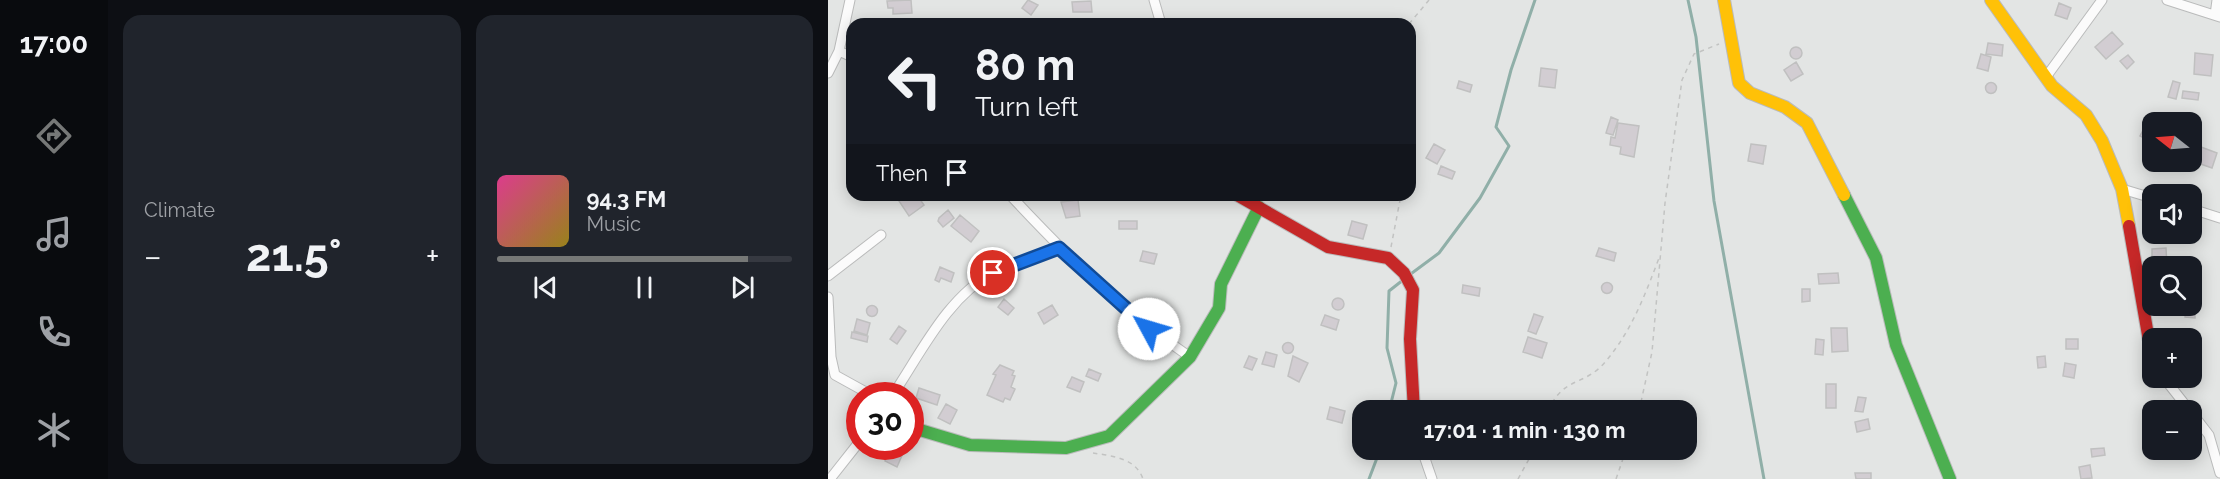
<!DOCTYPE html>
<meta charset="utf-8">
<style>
body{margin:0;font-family:Raleway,sans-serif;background:#20242c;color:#f1f3f6;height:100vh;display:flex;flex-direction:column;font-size:22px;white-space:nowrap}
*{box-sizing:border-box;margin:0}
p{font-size:20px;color:#9ea1a6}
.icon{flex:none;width:33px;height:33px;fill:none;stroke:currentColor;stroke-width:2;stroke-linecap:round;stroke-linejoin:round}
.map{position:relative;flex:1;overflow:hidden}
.drawer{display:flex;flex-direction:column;gap:15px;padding:15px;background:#0d0f14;width:720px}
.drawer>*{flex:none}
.banner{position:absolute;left:18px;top:18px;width:570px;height:183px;border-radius:18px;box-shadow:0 3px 15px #0003;background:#171b24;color:#f1f3f6;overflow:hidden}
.needle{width:39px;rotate:287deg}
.controls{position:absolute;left:1314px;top:112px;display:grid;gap:12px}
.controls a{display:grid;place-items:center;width:60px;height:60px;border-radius:12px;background:#171b24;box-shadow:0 3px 15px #0003;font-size:30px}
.speed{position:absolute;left:18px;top:382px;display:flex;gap:12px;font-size:30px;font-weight:700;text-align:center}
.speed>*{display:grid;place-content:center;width:78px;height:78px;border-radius:50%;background:#171b24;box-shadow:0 3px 15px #0003;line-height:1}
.speed .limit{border:9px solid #d22;background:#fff;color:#111}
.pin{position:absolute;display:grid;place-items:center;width:51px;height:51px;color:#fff;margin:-26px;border:3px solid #fff;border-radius:50%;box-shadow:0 2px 6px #0007}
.me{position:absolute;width:66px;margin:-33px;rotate:309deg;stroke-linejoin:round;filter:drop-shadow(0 0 4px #0008)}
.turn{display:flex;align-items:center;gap:21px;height:126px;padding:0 30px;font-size:27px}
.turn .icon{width:78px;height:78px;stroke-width:2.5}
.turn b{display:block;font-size:42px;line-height:51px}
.then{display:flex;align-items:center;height:57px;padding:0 30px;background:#0003;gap:12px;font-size:22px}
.big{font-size:45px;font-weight:700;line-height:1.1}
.drawer .widget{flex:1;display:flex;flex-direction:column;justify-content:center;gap:9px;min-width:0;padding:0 21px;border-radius:18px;background:#20242c}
.song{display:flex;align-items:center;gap:18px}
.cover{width:72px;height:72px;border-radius:9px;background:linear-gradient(135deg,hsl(330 70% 55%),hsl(50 70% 35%))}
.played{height:6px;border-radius:3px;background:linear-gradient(90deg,#767877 85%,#363941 85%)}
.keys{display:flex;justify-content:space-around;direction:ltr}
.heat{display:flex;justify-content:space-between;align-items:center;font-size:33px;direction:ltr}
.drawer .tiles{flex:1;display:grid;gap:15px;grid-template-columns:repeat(2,1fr)}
.trip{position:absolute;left:524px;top:400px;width:345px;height:60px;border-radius:18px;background:#171b24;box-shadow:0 3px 15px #0003;font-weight:700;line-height:60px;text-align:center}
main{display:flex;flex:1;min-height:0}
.menu{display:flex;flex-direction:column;width:108px;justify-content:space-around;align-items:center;background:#090b0e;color:#9ea1a6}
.menu .icon{width:42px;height:42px}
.menu .active{color:#767877}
.menu b{font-size:27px;color:#f1f3f6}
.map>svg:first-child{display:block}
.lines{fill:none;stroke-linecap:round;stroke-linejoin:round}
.stream{stroke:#90afa8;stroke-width:3}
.building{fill:#d2cdd2;stroke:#c0c0c0;stroke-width:1.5}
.street-casing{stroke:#babbbb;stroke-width:11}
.fast-casing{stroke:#babbbb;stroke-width:14}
.slow-casing{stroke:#babbbb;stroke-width:14}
.jam-casing{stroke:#babbbb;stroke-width:14}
.path{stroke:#c2c3c2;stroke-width:1.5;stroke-dasharray:4.5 4.5;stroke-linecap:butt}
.street{stroke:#fbfbfb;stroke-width:9}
.fast{stroke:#4caf50;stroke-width:12}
.slow{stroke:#ffc107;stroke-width:12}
.jam{stroke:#c62828;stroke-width:12}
.route-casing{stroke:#114b97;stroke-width:15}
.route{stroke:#1a73e8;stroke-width:10}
</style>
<main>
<nav class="menu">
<b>17:00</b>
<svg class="icon active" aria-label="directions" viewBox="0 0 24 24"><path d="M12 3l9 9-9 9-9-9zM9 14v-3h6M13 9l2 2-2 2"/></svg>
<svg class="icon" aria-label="music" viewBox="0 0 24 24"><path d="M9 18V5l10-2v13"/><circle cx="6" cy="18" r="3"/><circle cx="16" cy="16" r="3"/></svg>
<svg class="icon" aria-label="phone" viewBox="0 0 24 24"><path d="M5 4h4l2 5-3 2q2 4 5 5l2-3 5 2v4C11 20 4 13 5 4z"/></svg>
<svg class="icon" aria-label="climate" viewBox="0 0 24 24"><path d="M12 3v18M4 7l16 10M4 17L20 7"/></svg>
</nav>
<section class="drawer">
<div class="tiles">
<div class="widget"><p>Climate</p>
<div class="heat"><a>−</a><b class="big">21.5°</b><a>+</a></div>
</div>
<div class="widget">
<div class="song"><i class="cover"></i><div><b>94.3 FM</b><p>Music</p></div></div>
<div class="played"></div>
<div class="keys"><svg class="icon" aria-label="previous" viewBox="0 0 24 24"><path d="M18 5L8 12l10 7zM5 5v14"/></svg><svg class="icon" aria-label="pause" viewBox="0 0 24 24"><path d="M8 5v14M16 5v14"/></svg><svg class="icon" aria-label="next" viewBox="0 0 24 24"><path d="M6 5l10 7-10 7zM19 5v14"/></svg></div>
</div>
</div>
</section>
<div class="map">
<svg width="1392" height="479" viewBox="0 0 1392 479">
<rect width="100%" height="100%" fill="#e3e5e4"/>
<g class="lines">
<path class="stream" d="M860,0L868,37L886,201L936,479
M580,276L611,253L652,198L681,146L668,127L683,70L707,0
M561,411L568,383L559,348L561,291L575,280
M541,479L552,450"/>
</g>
<path class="building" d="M83,0L84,13L65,14V8H60L59,1Z
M200,0L210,5L203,15L194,8Z
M263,1L264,12H245L244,2Z
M1231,3L1243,8L1239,19L1227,15Z
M1284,32L1295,44L1278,59L1267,47Z
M1160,43L1175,45L1174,56L1158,54Z
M962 53a6 6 0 1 1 12 0a6 6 0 1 1-12 0Z
M1367,53L1385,55L1383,76L1366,74Z
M1153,54L1163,57L1160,71L1149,68Z
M1300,55L1306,62L1299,69L1292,61Z
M968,62L975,74L963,81L956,70Z
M713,68L729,70L727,88L711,86Z
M631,81L644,85L642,92L629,88Z
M1345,81L1352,83L1348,99L1340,97Z
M1157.5 88a5.5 5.5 0 1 1 11 0a5.5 5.5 0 1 1-11 0Z
M1355,91L1371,93L1370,100L1354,98Z
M783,117L790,120L785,135L778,133Z
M790,123L811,126L806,157L792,154L793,147L782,145L783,137L787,138Z
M1319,123L1324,125V142L1312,136Z
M606,144L617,150L609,164L598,158Z
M923,144L938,146L935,164L920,161Z
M1373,147L1389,153L1384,168L1367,162Z
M613,166L627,172L624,179L610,174Z
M73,195H89L96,205L81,216L69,198Z
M250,200L252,216L238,218L233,202Z
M120,210L126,218L115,227L110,221L111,218Z
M132,215L151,231L143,242L123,226Z
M291,221H309V229H291Z
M524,221L539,225L535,239L520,235Z
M771,248L788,253L786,261L768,256Z
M1338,248L1339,266L1324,267V249Z
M315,251L329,254L326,264L312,261Z
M112,267L126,273L123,282L113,278L111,282L107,280Z
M1010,273L1011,283L991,284L990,274Z
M773.5 288a5.5 5.5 0 1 1 11 0a5.5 5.5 0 1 1-11 0Z
M635,285L652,288L651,296L634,293Z
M974,289H982V301L974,302Z
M504 304a6 6 0 1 1 12 0a6 6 0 1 1-12 0Z
M176,299L186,308L180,315L170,307Z
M224,305L230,315L216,324L210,313Z
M38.5 311a5.5 5.5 0 1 1 11 0a5.5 5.5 0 1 1-11 0Z
M1358,307L1367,308V318L1357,317Z
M706,314L715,317L708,334L700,331Z
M497,315L511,320L508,330L493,325Z
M29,319L42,323L39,335L26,331Z
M71,326L78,331L69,344L62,339Z
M1003,328H1019L1020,351L1004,352Z
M24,332L40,336L39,342L23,338Z
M700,337L719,343L714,358L695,352Z
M988,339L996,340L995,355L987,354Z
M1238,339H1250V349H1238Z
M454.5 348a5.5 5.5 0 1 1 11 0a5.5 5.5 0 1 1-11 0Z
M438,352L449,355L446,367L434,364Z
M421,356L429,359L424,370L416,367Z
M465,356L480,363L471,382L460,376Z
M1217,356L1218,367L1210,368L1209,357Z
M1237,363L1248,365L1246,378L1235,376Z
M172,365L186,371L184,375L187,376L183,387L187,389L182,400L177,398L175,402L159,395L168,375L165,374Z
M261,369L273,374L270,381L258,376Z
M244,377L256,382L252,392L239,387Z
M998,384H1008V408H998Z
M91,388L112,395L109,405L88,398Z
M1030,397L1038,398L1035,412L1027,411Z
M118,404L129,410L122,424L110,418Z
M669,404V411H646V406Z
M502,407L517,411L514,423L499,419Z
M1040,419L1042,429L1029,432L1027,422Z
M63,447L75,453L69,467L57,461Z
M1276,448L1277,455L1264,457L1263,449Z
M1262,465L1264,478L1253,479L1251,467Z
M1027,473H1043V479H1028Z"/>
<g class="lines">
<g class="street-casing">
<path id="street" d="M326,0L333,24
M1339,0L1392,17
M1387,15L1389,0
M11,51L24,57
M0,73L11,51L22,0
M1218,77L1274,0
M1294,189L1324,198
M182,195C238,255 294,311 362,357
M1364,209L1392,218
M0,276L53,235
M0,297L3,357L7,375L45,396
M1336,378L1362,411
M64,396C93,353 119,297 166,272C187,262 210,256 231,248
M1364,413L1381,435L1392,473
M594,450L604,479
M2,479L32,441"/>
</g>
<g class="fast-casing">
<path id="fast" d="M1016,195L1048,258L1068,345L1122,479
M82,427L142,445L238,448L281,436L362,357L391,308L393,284L431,207"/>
</g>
<g class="slow-casing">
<path id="slow" d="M896,0L911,83L922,93L957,107L979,123L1016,195
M1163,0L1224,86L1258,115L1274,141L1294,189L1301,226"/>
</g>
<g class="jam-casing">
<path id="jam" d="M409,195L500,247L560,258L576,273L585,290L582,339L586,411
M1301,226L1324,358"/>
</g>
<path class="path" d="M581,24L601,0
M563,247L573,195
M720,411C736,375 757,387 778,361C804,330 817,295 831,258
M811,411L824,352L837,203L854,80L866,54L891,44
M265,453C284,456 308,458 315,479
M690,479L706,450
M788,479L798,450"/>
<use href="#street" class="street"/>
<use href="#fast" class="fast"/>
<use href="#slow" class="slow"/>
<use href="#jam" class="jam"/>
</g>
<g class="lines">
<g class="route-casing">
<path id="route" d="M165,273L231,248L321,329"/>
</g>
<use href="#route" class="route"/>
</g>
</svg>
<div class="controls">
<a><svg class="needle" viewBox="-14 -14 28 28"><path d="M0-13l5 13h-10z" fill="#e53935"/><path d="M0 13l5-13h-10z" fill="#9ea1a6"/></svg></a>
<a><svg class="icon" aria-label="sound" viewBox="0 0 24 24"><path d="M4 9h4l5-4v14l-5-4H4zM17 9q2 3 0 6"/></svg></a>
<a><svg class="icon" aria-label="search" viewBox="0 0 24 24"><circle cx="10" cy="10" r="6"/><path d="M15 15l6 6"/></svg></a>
<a>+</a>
<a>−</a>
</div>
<div class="speed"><div class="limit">30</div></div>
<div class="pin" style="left:165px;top:273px;background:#d93025"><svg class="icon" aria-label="arrive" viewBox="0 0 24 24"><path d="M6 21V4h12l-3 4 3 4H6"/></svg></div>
<svg class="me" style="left:321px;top:329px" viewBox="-20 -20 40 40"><circle r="19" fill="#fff"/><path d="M0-13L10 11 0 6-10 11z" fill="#1a73e8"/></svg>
<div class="trip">17:01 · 1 min · 130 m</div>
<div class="banner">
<div class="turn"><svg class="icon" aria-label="left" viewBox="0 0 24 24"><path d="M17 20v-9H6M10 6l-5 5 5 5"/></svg><div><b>80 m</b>Turn left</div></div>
<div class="then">Then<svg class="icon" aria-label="arrive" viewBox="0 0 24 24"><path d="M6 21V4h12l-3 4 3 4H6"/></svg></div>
</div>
</div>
</main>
